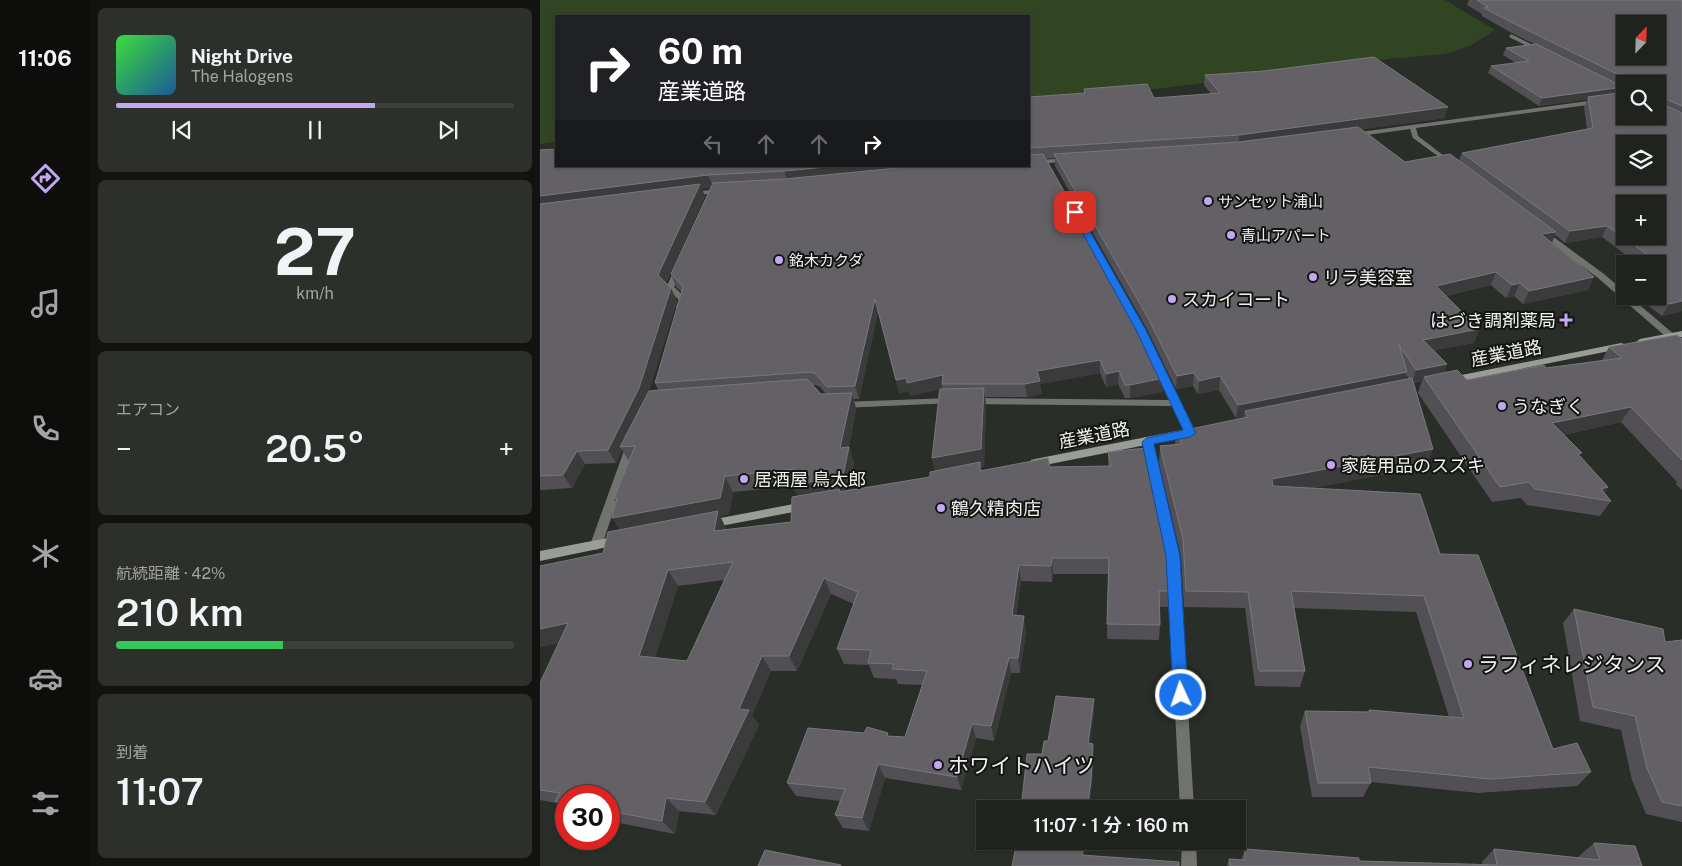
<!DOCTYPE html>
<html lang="ja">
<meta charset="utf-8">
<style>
body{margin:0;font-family:"Public Sans","Noto Sans JP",sans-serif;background:#2d2f2b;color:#f1f3f6;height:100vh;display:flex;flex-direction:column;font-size:19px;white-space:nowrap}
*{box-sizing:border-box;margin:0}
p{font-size:16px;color:#a2a4a4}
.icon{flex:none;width:28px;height:28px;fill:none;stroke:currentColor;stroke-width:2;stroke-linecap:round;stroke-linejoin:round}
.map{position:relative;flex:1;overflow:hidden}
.details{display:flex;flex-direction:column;gap:8px;padding:8px;background:#121310;width:450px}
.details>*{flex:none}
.hud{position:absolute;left:15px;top:15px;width:475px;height:152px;border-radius:0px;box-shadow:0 1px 4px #0004,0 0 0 1px #3d3f3c;background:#202124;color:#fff;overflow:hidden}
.needle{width:32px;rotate:23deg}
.buttons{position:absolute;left:1076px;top:15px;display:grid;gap:10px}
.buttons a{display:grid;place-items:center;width:50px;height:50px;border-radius:0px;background:#20221e;box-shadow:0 1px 4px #0004,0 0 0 1px #3d3f3c;font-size:25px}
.speed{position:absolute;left:15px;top:785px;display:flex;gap:10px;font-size:25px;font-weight:700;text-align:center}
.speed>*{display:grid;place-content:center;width:65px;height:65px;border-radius:50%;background:#20221e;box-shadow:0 1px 4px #0004,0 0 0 1px #3d3f3c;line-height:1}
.speed .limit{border:8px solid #d22;background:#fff;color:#111}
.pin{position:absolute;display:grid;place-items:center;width:42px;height:42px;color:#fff;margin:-21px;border-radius:10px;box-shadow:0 2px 8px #0006}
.me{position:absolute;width:55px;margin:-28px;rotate:357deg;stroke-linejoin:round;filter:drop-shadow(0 0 4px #0008)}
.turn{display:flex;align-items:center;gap:18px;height:105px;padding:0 20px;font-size:22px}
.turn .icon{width:65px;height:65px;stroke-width:2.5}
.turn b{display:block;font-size:35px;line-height:42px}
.lanes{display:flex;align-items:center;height:48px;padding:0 20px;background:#0003;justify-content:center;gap:25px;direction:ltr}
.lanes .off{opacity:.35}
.big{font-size:38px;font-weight:600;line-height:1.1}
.details .widget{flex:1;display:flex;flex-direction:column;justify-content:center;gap:8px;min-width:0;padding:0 18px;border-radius:8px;background:#2d2f2b}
.details .dial{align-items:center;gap:0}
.dial b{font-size:65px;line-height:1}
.song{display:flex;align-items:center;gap:15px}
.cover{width:60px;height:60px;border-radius:8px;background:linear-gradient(135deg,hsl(120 70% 55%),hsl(210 70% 35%))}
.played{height:5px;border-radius:2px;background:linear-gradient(90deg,#c2a7f2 65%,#3d3f3c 65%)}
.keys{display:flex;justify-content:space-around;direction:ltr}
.heat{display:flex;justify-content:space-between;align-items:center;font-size:28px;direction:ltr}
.charge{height:8px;border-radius:4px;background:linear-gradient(90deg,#34c759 42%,#3d3f3c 0)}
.trip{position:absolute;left:436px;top:800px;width:270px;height:50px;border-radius:0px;background:#20221e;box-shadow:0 1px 4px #0004,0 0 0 1px #3d3f3c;font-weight:600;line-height:50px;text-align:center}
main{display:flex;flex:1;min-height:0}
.dock{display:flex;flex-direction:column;width:90px;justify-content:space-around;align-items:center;background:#0d0e0c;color:#a2a4a4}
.dock .icon{width:35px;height:35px}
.dock .selected{color:#c2a7f2}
.dock b{font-size:22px;color:#f1f3f6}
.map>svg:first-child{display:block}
.green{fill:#314523}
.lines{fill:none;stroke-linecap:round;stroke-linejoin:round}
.street{fill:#727371;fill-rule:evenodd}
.secondary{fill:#999c97;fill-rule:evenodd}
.wall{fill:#525055;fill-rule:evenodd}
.shaded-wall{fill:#3b3b3c}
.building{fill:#636166;stroke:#78787b;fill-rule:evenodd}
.route{fill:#1a73e8;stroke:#114b97}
.poi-dot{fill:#c2a7f2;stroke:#141513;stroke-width:2}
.labels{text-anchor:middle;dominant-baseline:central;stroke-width:4;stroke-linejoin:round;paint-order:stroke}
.far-poi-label{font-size:15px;fill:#eef1ed;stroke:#141513;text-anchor:start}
.poi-label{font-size:18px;fill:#eef1ed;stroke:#141513;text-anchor:start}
.street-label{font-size:18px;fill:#eef1ed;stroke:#141513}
.near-poi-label{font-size:21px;fill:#eef1ed;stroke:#141513;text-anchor:start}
</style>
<main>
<nav class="dock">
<b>11:06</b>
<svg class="icon selected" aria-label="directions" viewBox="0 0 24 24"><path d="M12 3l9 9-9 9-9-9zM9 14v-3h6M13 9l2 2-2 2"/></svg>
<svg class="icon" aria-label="music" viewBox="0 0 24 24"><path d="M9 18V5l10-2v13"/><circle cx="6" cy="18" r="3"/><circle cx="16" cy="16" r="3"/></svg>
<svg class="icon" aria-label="phone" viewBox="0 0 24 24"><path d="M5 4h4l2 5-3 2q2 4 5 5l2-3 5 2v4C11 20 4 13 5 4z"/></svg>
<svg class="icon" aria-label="climate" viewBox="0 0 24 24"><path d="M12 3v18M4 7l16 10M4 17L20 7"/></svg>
<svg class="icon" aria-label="car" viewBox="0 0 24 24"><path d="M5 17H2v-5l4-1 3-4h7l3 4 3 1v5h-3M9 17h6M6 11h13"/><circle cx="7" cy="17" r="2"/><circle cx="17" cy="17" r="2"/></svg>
<svg class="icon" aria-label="filters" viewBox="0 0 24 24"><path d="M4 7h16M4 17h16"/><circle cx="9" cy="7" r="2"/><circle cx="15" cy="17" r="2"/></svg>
</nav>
<section class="details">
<div class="widget">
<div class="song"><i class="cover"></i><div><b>Night Drive</b><p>The Halogens</p></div></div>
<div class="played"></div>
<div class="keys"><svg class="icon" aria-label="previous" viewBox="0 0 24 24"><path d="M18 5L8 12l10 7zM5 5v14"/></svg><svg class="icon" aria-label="pause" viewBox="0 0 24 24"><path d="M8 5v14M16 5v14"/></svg><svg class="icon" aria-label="next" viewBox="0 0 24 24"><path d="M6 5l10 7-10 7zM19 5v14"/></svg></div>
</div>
<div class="widget dial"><b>27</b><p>km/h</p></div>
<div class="widget"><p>エアコン</p>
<div class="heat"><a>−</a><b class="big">20.5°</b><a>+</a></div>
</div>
<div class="widget"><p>航続距離 · 42%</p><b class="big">210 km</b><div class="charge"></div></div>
<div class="widget"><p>到着</p><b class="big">11:07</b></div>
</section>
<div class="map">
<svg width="1142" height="866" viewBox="0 0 1142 866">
<rect width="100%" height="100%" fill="#2a2e28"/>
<path class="green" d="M0,0H905L955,30L930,46L905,54L835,60L601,91L489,99V16H16V142L0,144Z"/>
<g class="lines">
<path class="street" d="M971,34L1001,49L1002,50L997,51L969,37Z
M1085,96V100L876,128L878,136L912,162L913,163L910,165L873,138L870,129L813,137L810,135L813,133Z
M528,158L531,160L530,161L489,165V161Z
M183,189L187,191L185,192L150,196L146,194L150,192Z
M998,230H1004L1064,274L1085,292V296H1089L1142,341V349L1139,348L1058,278L998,234Z
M135,268H141L142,270L134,287L147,299L144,307L140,310L136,307L139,300L126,288Z
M616,359L621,362L655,433L654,436H646L632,406L432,404L427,401L432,398L629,400L611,362Z
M410,398L413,399L415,401L413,403L302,408L297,405L302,402Z
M607,438L612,442L639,556L654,809H640L627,556L602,442Z
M91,441L96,445L62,545L60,548L56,550L52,548L50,545L86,445Z
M642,841H656L657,866H641Z"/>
<path class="secondary" d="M1142,331V337L1100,345L1096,342L1100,339Z
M1081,343L1084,344L1085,346L1084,348L912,383L907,380L912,377Z
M647,429L651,430L652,433L651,436L495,467L491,466L490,463L491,460L495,459Z
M264,502L268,503L269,506L268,509L264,510L170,528L166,527L164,524L166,521L170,520Z
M78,536L82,538L84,541L82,544L0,561V551Z"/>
</g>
<path class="wall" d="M929,0H1142V311L1122,316L1096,296H1118V264H1098L1062,237L1025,243L1015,235L1012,242L1054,277L1048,290L983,304L974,296L966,298L951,285L906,296L939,329L934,343L894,350L907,364L904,373L927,380L1062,360L1069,347L1142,339V490L1136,484L1137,482L1081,422L1023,435L1040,456L1068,487L1064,493L1071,501L1060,516L987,505L981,498L952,502L878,393L882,381L873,383L893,449L886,466L773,488L900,554L1013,749L1051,772L1037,786L938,793L831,782L823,797H772L760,726L765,711L828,712L829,710L909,717L876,612L754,608L765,671L760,687L715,686L705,608L644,607L641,556L619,463L620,446L635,444L636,432L704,418V417L696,418L679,390L658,394L653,386L636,389L607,329L515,166V158L506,159L623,392L590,398H585L578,384L566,387L560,373L500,384L501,394L487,397H445L446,406L444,466L441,467L442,471L510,467L568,466V452L629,591L628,607H619L620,625L619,640L567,639L568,574H513L512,582L481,581L476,616L486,632L480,673H471L454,741L436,738L421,790L345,778L329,831L303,828L295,815L300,801L256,796L247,783L349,736L365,737L382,685L358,684L356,679L334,678L329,665L304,664L297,649L314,604L291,594L257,671H231L212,715L219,725L176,815L139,811L135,834L69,821V796H26V810L17,803L0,800V683L19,643L0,647L63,553L80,529L72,518L76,503L74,499L89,461L82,450L76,463L45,464L32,488L0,490V150L489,166V97L544,94V89L614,98L671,94L664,85L665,75L905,118L822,129L865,162L919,160L922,153L1047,129L1044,107L1048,99L999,106L948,73L951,66L976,63L963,55L966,48L994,44L970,32L942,16V14L927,5ZM1085,84H1118L1085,116L1081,93L1083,89L1085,90ZM171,187L131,274L136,287L142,292L115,383L118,390L109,391L137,301L126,283L165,196L162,189ZM338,312L359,393L369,391L370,396L399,389L392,458L395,471L390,477L309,490L314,463L309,447L316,409L314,399H319ZM866,375L869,379L865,380ZM273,385H276L280,387L286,394H281ZM253,486L258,496L251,522L186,530V528L180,516L189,514L193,492ZM184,580L147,661L115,657L138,586Z
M1085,273V288L1079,284Z
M1034,609L1125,642L1142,640V822L1106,814L1092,780L1081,730L1040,721L1023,623Z
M1054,843L1102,866H687L689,859L701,860L705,849L819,861L942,864V862L954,849L1039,858V856Z"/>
<path class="shaded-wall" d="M1084,87L1080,95L1048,97V99L999,106L1002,98Z
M908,107L905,118L698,146L699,135Z
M297,166H418L248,183L244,171Z
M168,175L173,187L162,189L165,196L124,287L0,209V196Z
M1067,226L1062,237L1025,243L1030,231Z
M1016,232L1011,245L1001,234Z
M956,272L951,285L892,299L896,286Z
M1054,277L1048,290L983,304L989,291Z
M980,283L974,296L966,298L972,285Z
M131,288L137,301L106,401L80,447L82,450L76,463L68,450Z
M335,299L338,312L319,399L315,386Z
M1142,301V311L1122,316L1129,304Z
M939,329L934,343L879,353L883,340Z
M560,360V373L500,384L501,394L487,397L485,384L497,371Z
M907,364L902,377H884L882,381L872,383L876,370Z
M579,371L578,384L566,387V374Z
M867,372L863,385L705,411L704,417L696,418L698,405Z
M654,373L653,386L636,389L637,376Z
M403,375L402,384V389L370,396L367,383Z
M680,376L679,390L658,394L659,381Z
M366,378L369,391L359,393L356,380Z
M624,378L623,392L590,398V385Z
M444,388L446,406L444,466L441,467L443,479L396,475L392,458Z
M312,393L316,409L309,447L314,463L308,492L260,501L253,485L300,448Z
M1091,407L1081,422L1003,439L1012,423Z
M893,449L886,466L729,497L732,479Z
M37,451L45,464L32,488L23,475Z
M185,476L193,492L189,514L180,516L186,528L183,548L83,534L72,518Z
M1068,487L1061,499V489Z
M512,558L513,574L512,582L511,566Z
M479,565L481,581L474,631L472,615Z
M128,570L138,586L111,671L99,656Z
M284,578L291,594L257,671L249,656Z
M484,616L486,632L480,673L478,658Z
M28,623L42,638L0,647V629Z
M222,656L231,671L212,715L219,725L176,815L165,802L199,709Z
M469,658L471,673L454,741L451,726Z
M554,699V714L548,757V743Z
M432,724L436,738L421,790L417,777Z
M553,744L554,757L551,794L550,809H547Z
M338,764L345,778L329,831L322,818Z
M126,798L139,811L135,834L122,821Z
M543,841H546L543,866L542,855Z"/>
<path class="building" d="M937,0H1142V106L1121,97L1122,104L1142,113V301L1129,304L1118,296V265L1121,264L1067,226L1030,231L922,153L1053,128L1048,97L1085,92V116H1118V84H1091V81L973,23L944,8L948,7ZM1085,24H1118V56H1085ZM1085,144H1118V176H1085ZM1085,204H1118V236H1085Z
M996,44L1084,87L1002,98L951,66L989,61L966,48Z
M834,57L908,107L699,135L489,148V97L545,93L544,89L607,84L614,98L680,93L665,75L724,71Z
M818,127L865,162L910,154L1016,232L1001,234L1054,277L989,291L980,283L972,285L956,272L896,286L939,329L883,340L907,364L876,370L859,345L867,372L698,405L680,376L659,381L654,373L637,376L607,316L514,154L699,142Z
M16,149V166H297L244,171L168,175L0,196V150Z
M503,154L596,318L624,378L590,385H585L579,371L566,374L560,360L497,371L500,381L485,384H402L403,375L367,383L366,378L356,380L335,299L315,386L287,387L276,374L271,372L115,383L143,287L131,274L173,183L244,179L378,166H489V155Z
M160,184L118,275L131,288L99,388L68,450L37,451L23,475L0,476V204Z
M1137,335L1142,339V460L1091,407L1012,423L1042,453L1038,454L1068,487L1061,489L1071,501L995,489L989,482L960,487L884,377L917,370L927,380L1004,365L1006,368L1082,358L1069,347Z
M872,378L893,449L732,479L733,486L880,494L900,554L938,555L1013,749L1037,743L1051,772L950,779L828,767L831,783H778L765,711L830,712L829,710L924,718L884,596L751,591L765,671H719L708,592L646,591L643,539L620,446L642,444L636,432L708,417L705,411Z
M267,379L281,394L312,393L300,448L309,447L303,476L253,485L254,469L185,476L180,498L72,518L77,498L74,499L95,446L80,447L109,391Z
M444,388L441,449L392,458L400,389Z
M606,448L626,540L629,591H619L620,625L567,624L569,558H512L511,566L479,565L472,615L484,616L478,658H469L451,726L432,724L417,777L338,764L322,818L295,815L305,789L247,783L268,728L324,733L327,727L348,733L347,736L365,737L387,671L352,669L354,664L328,663L331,650L297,649L318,592L284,578L249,656H222L199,709L209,710L165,802L126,798L122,821L69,811V796H26V803L15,801L20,793L0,790V683L28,623L0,629V566L63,553L68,532L178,511L174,531L251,522L252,497L300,489L299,492L390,477V472L440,462V471L508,458L510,467L571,466L568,452ZM193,562L147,661L99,656L128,570Z
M1034,609L1123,629L1125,642L1142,640V806L1122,802L1107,768L1095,716L1053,707Z
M516,696L554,699L548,743L553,744L551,781L547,809H481L487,754H502L504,741H508Z
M477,841H543L542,855L639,862V866H472Z
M1054,843L1095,846L1102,866H690L689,859L705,860V849L819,858V861L957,865L954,849L1060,860Z
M225,850L301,865V866H218Z"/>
<path class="route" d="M535,209L539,212L606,330L656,433L650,437L614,444L640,556L648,695L646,700L641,702L635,700L633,695L626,556L602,442L607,438L643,430L596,330L531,212Z"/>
<g class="poi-dot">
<circle cx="668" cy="201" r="5"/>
<circle cx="691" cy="235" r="5"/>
<circle cx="239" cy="260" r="5"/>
<circle cx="773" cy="277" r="5"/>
<circle cx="632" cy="299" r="5"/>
<path d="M1023.5 312.5h5v5h5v5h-5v5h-5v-5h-5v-5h5z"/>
<circle cx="962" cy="406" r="5"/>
<circle cx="791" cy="465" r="5"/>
<circle cx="204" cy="479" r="5"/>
<circle cx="401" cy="508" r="5"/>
<circle cx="928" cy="664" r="5"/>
<circle cx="398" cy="765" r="5"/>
</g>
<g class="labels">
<g class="far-poi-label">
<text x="678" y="201">サンセット浦山</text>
<text x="701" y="235">青山アパート</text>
<text x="249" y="260">銘木カクダ</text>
</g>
<g class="poi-label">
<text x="783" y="277">リラ美容室</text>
<text x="642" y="299">スカイコート</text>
<text x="1016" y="320" text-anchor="end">はづき調剤薬局</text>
<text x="972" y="406">うなぎく</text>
<text x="801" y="465">家庭用品のスズキ</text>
<text x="214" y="479">居酒屋 鳥太郎</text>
<text x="411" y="508">鶴久精肉店</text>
</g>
<g class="street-label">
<text transform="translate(966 353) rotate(-11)">産業道路</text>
<text transform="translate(554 435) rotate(-11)">産業道路</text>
</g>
<g class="near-poi-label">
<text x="938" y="664">ラフィネレジタンス</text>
<text x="408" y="765">ホワイトハイツ</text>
</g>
</g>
</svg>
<div class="buttons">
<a><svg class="needle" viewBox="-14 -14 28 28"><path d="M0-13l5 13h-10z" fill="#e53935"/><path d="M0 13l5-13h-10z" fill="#a2a4a4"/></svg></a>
<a><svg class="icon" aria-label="search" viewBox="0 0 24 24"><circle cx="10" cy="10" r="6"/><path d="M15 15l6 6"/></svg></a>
<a><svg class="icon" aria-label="layers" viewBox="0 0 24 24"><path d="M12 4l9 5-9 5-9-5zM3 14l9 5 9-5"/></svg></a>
<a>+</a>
<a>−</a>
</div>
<div class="speed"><div class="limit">30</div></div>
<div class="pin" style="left:535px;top:212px;background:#d93025"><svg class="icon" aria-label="arrive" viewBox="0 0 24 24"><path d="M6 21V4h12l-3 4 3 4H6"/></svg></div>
<svg class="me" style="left:641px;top:695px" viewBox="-20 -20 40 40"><circle r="17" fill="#1a73e8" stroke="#fff" stroke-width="3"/><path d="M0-11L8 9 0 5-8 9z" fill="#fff"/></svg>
<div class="trip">11:07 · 1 分 · 160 m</div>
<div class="hud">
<div class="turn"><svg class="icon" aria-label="right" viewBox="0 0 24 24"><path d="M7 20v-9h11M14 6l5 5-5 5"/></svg><div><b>60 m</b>産業道路</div></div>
<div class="lanes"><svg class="icon off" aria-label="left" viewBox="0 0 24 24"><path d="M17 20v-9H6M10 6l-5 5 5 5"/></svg><svg class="icon off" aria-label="ahead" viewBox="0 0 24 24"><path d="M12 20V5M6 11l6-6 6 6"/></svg><svg class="icon off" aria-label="ahead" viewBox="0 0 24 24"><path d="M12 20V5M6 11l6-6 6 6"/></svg><svg class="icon" aria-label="right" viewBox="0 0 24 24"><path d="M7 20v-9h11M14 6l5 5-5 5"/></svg></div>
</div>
</div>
</main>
